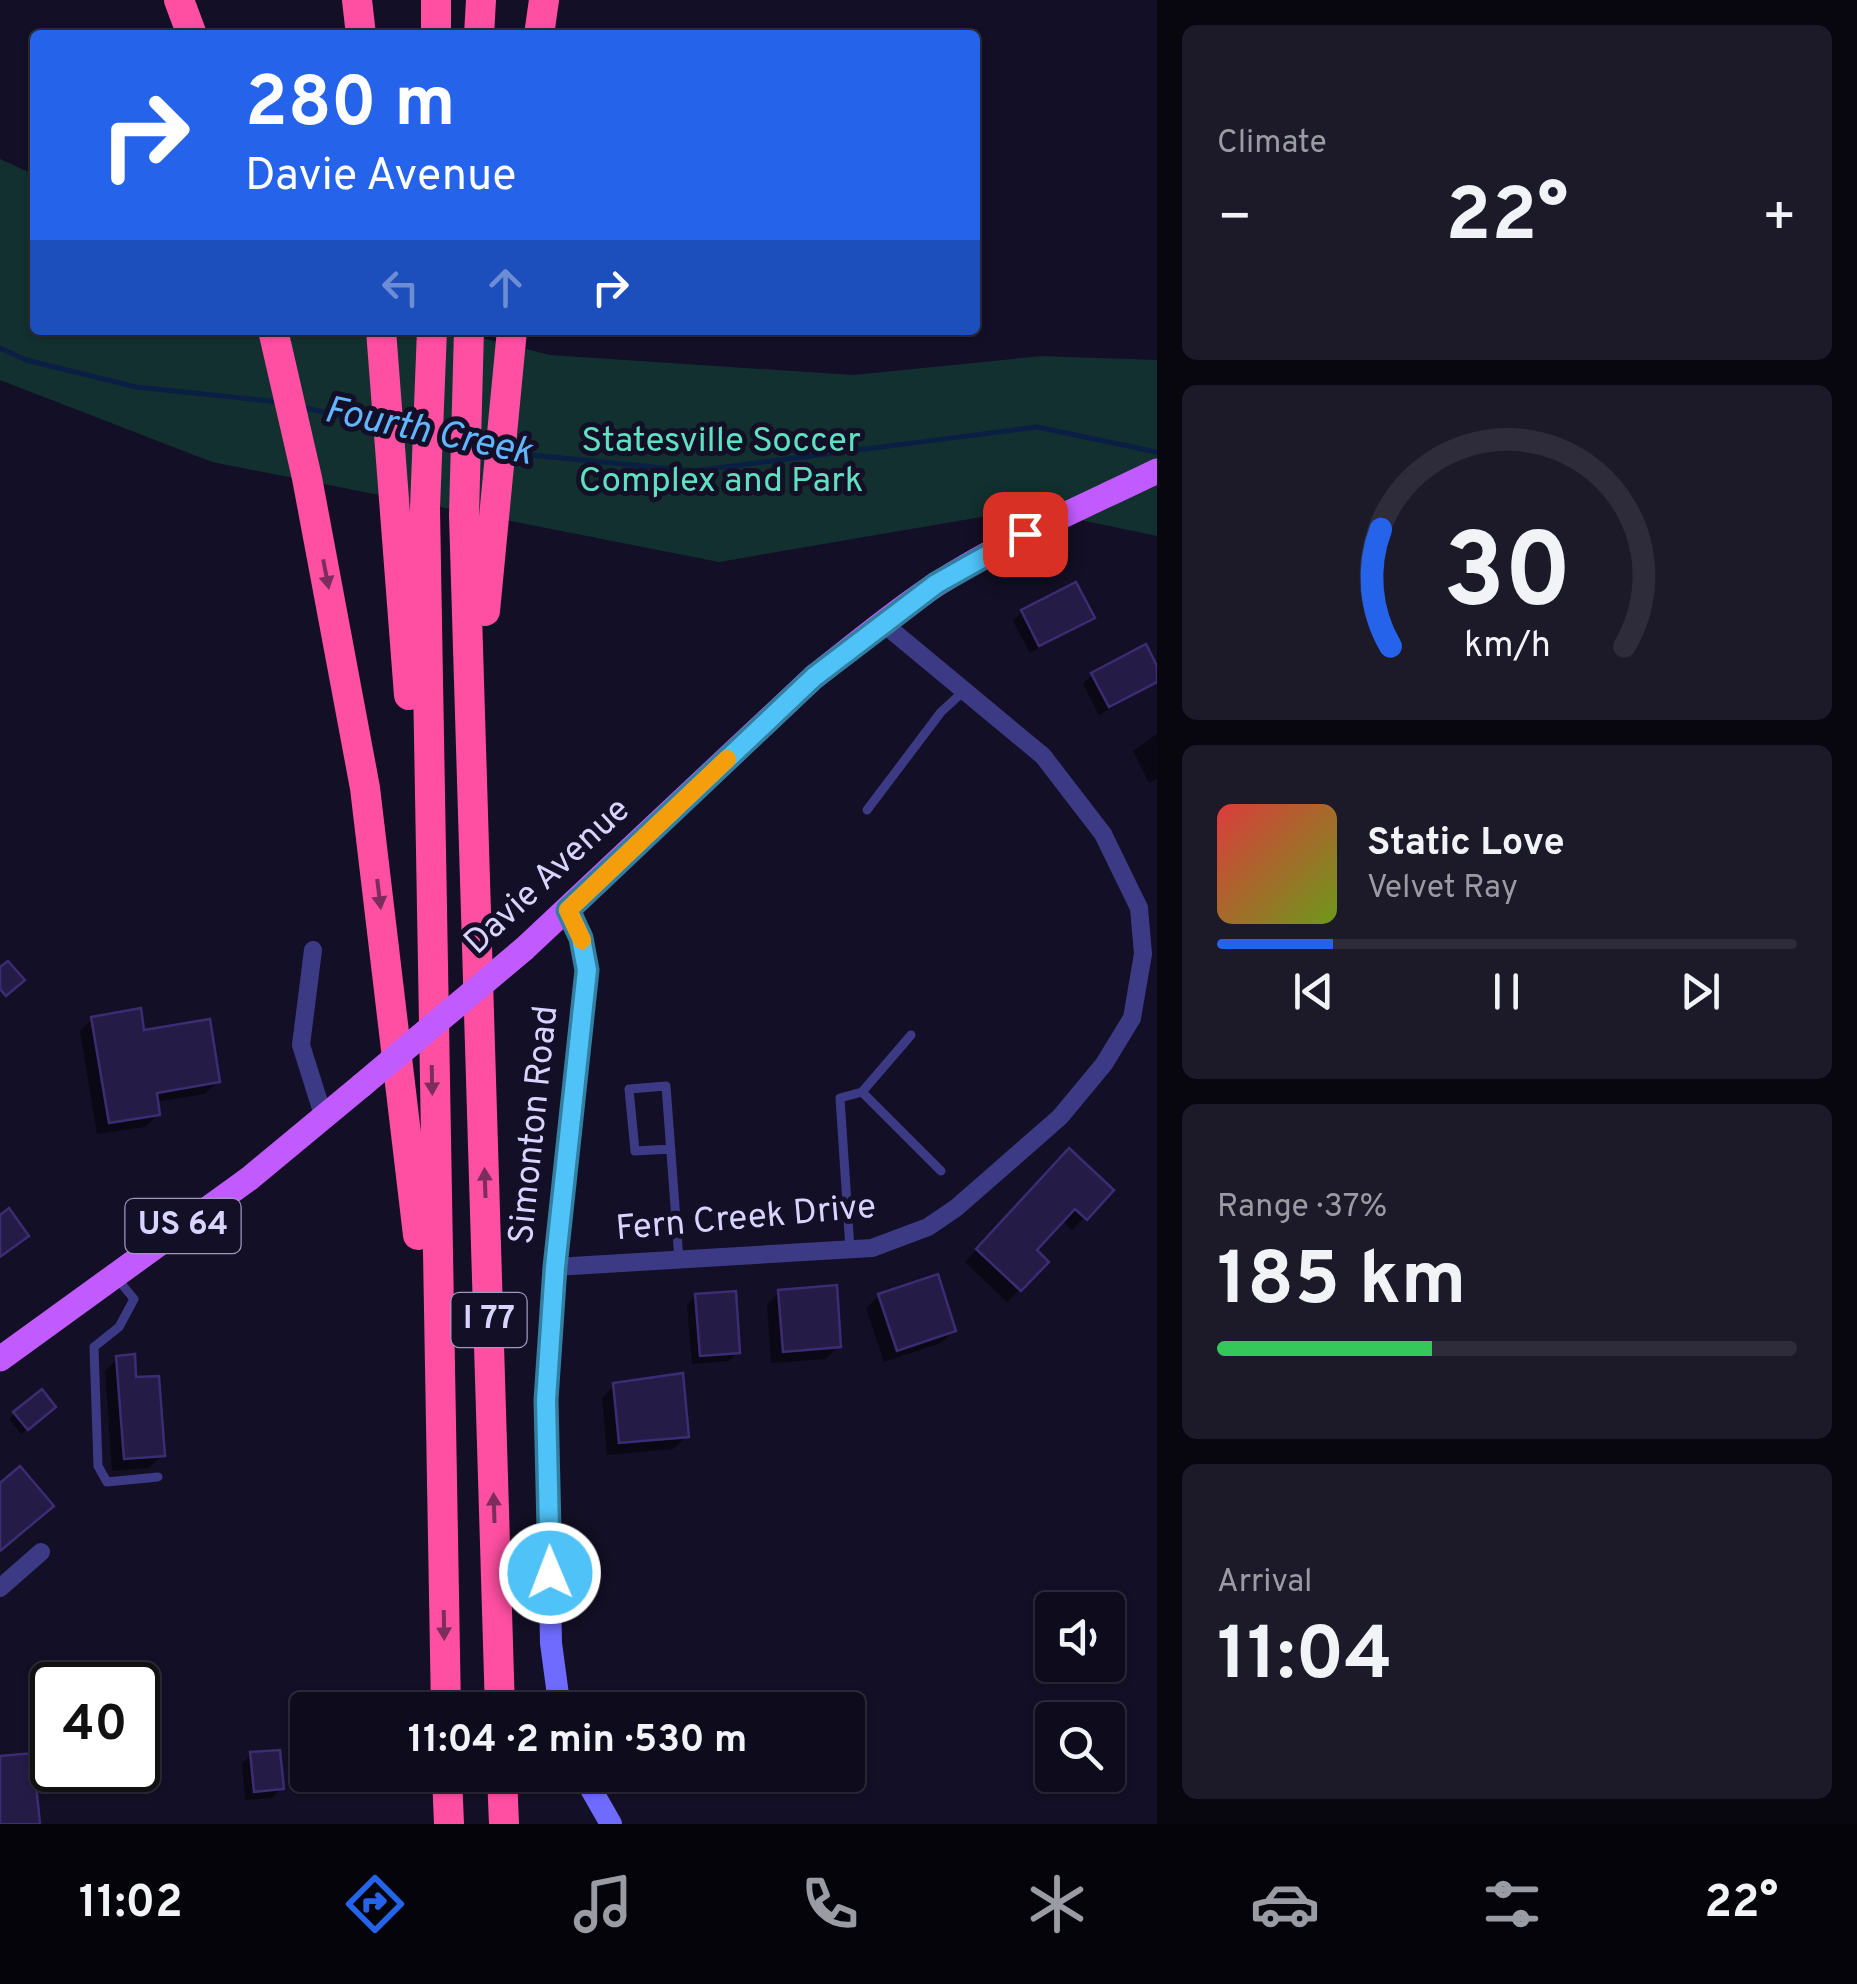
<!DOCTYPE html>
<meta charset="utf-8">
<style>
body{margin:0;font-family:Overpass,sans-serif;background:#1c1929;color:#f1f3f6;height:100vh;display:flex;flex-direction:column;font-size:38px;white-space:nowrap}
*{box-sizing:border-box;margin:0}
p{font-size:32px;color:#9b9ba3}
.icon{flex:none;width:55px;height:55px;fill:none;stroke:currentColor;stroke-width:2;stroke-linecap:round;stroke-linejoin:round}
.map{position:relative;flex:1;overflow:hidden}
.panel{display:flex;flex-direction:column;gap:25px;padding:25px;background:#08060f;width:700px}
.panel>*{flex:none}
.top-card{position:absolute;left:30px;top:30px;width:950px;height:305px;border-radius:10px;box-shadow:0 2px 8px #0004,0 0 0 2px #2e2b3b;background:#2563eb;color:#fff;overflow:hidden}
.buttons{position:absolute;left:1035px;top:1592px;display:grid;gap:20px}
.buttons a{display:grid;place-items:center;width:90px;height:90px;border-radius:10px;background:#0e0b1c;box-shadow:0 2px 8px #0004,0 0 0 2px #2e2b3b;font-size:50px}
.speed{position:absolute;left:30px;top:1662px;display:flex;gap:20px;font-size:50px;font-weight:700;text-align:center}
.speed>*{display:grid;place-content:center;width:130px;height:130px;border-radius:50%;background:#0e0b1c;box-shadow:0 2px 8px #0004,0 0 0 2px #2e2b3b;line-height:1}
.speed .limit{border:5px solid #111;border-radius:15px;background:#fff;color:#111}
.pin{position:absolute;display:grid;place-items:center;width:85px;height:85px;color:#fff;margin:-42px;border-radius:20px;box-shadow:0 5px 15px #0006}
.me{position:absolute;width:110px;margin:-55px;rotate:359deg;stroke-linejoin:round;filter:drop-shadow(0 0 8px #0008)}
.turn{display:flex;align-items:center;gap:35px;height:210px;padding:0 50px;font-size:45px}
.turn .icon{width:130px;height:130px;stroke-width:2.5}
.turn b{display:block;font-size:70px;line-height:85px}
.lanes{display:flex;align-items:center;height:95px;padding:0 50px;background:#0003;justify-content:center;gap:50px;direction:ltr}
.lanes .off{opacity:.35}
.big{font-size:75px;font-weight:700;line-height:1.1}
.panel .tile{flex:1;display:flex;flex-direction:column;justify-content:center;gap:15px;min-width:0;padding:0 35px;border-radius:15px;background:#1c1929}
.panel .dial{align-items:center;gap:0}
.dial svg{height:260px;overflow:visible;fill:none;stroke:#2e2b3b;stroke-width:7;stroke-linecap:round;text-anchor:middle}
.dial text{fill:#f1f3f6;stroke:none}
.song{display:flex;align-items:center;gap:30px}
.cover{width:120px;height:120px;border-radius:15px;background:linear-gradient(135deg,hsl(0 70% 55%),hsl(80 70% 35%))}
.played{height:10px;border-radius:5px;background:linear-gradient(90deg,#2563eb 20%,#2e2b3b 20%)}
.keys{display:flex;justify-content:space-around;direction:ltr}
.heat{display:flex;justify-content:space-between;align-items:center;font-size:55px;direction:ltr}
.charge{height:15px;border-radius:8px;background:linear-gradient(90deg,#34c759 37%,#2e2b3b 0)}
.trip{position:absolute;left:290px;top:1692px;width:575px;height:100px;border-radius:10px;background:#0e0b1c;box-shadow:0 2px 8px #0004,0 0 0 2px #2e2b3b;font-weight:700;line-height:100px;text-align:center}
.tabs{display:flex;height:160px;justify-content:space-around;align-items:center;background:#06040b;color:#9b9ba3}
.tabs .icon{width:70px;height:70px}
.tabs .active{color:#2563eb}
.tabs b{font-size:45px;color:#f1f3f6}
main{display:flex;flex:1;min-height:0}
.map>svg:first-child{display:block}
.green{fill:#12302f}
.shadow{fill:#0007}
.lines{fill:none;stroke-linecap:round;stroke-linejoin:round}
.stream{stroke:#0a1f44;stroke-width:5}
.building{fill:#241b47;stroke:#3b2d73;stroke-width:2.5}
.lane{stroke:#3d3a85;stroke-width:9}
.street{stroke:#3d3a85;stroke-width:18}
.secondary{stroke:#6f6bff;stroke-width:22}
.primary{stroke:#c25bff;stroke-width:25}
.highway{stroke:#ff4fa3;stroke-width:30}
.primary-bridge{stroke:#c25bff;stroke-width:25}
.oneway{fill:#7d2c5e}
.route-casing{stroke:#337fa1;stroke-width:25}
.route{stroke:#4fc3f7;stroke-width:18}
.slow{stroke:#f59e0b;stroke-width:18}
.labels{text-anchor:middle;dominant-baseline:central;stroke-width:10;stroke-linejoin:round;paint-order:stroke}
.shield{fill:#130f26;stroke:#9e99be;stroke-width:2.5}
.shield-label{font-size:32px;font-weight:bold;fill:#d9d4ff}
.park-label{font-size:35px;fill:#5fe0c0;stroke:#130f26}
.street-label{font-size:35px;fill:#d9d4ff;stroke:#130f26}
.water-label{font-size:38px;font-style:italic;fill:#62b6ff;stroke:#130f26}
</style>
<main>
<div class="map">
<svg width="1157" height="1824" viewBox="0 0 1157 1824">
<rect width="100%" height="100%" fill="#130f26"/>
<path class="green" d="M0,159L35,175V330H449L550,355L853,375L1042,356L1157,360V536L1028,509L719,562L212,462L0,380Z"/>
<path class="shadow" d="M1022,612L1092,617L1030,653L1013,621Z
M1092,675L1157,682L1099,715L1083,684Z
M1157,734V779L1149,783L1133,751Z
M92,1019L142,1033L218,1081L205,1094L156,1102L158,1114L145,1127L97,1134L80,1031Z
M1057,1163L1111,1190L1072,1230L1062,1220L1033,1250L1046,1262L1007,1302L965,1262Z
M779,1292L839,1346L826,1359L771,1363L767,1305Z
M696,1296L738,1352L729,1361L692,1364L687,1305Z
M879,1296L954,1331L941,1343L884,1362L866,1308Z
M118,1358L134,1380L162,1455L149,1468L112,1471L105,1371Z
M615,1385L686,1437L673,1449L607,1455L602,1398Z
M15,1413H48L21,1434L9,1419Z
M251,1755L281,1788L272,1798L245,1800L242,1764Z"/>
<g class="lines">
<path class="stream" d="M0,348L26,360L136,387L280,402
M301,407L378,424
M511,453L693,471L1037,427L1157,452"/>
</g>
<path class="building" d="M1076,582L1095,618L1039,646L1021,610Z
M1146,644L1157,666V682L1109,707L1091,673Z
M8,961L25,980L6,996L0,989V967Z
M141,1008L144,1030L210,1019L220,1082L157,1093L160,1115L109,1123L91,1017Z
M1069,1148L1114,1190L1087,1220L1075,1209L1037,1250L1049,1262L1021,1291L976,1249Z
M9,1208L29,1236L0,1257V1215Z
M938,1274L956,1331L897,1351L878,1294Z
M837,1285L841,1347L783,1352L778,1290Z
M736,1291L740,1353L700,1356L695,1294Z
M135,1354L136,1377L159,1376L165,1456L124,1459L116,1356Z
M683,1373L689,1437L619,1443L613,1383Z
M42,1389L56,1407L28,1430L13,1412Z
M20,1466L54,1506L0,1551V1483Z
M280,1750L284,1789L254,1792L250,1752Z
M33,1753L40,1824H0V1756Z"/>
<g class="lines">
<path class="lane" d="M867,810L941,712L965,690
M862,1092L941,1171
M671,1149L635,1151L629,1089L666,1086L679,1260
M850,1249L840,1098L862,1092L911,1035
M115,1276L134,1299L119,1327L94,1347L98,1466L107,1482L158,1477"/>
<path class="street" d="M313,950L301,1045L324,1118
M555,1267L872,1248L928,1227L956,1208L1060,1117L1104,1064L1132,1018L1143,954L1139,908L1103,834L1043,756L884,624
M0,1588L41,1552"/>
<path class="secondary" d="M560,1710L551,1643L546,1400L555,1267L587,970L581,938L568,910
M583,1775L611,1824"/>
<path class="primary" d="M524,949L814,677C854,646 895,611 937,584C1007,539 1083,507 1157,471
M0,1359L250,1178L361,1086"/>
<path class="highway" d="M179,0L192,35
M357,0L361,35
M436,35V0
M479,35L481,0
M539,35L544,0
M273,330L307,478L365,788L418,1235
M381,330L409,695
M432,330L425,508L446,1710
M469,330L464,515L500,1710
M485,611L512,330
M447,1775L449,1824
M502,1775L504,1824"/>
<path class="primary-bridge" d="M361,1086L524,949"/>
</g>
<defs><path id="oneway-solid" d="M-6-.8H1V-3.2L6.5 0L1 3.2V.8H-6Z" transform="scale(2.5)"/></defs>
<g class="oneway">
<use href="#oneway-solid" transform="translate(326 574) rotate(79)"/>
<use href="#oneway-solid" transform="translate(379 894) rotate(83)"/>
<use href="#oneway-solid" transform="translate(432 1080) rotate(89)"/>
<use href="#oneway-solid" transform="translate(485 1183) rotate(-92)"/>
<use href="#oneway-solid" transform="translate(494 1508) rotate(-92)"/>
<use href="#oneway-solid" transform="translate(444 1625) rotate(89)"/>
</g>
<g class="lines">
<g class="route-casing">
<path id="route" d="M550,1573L546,1400L555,1267L587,970L581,938L568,910L814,677L936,584L1025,534"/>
</g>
<use href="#route" class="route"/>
<path class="slow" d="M582,940L568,910L727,759"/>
</g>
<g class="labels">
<g class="shield">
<rect x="125.5" y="1199" width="115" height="54" rx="8"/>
<rect x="451.5" y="1293" width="75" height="54" rx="8"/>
</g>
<g class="shield-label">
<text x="183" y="1226">US 64</text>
<text x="489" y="1320">I 77</text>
</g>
<g class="park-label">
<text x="721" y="442">Statesville Soccer<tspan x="721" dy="40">Complex and Park</tspan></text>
</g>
<g class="street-label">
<text transform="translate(548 877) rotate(-43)">Davie Avenue</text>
<text transform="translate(535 1125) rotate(-84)">Simonton Road</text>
<text transform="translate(746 1219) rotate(-5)">Fern Creek Drive</text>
</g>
<g class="water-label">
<text transform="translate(428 433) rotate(12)">Fourth Creek</text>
</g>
</g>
</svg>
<div class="buttons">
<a><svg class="icon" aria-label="sound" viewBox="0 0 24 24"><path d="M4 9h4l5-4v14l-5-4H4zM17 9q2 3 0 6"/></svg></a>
<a><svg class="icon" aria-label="search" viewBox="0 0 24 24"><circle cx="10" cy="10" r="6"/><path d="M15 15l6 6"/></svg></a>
</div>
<div class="speed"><div class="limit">40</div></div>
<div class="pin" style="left:1025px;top:534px;background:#d93025"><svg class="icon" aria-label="arrive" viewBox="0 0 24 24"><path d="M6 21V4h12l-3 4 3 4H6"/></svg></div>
<svg class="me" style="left:550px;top:1573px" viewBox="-20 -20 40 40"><circle r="17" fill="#4fc3f7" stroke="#fff" stroke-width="3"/><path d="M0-11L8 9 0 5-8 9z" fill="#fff"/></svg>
<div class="trip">11:04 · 2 min · 530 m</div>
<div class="top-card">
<div class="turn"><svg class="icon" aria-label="right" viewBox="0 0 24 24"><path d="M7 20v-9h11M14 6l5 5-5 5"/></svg><div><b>280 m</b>Davie Avenue</div></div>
<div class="lanes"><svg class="icon off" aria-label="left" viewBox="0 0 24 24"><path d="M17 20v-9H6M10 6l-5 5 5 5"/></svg><svg class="icon off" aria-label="ahead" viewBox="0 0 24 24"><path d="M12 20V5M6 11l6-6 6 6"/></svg><svg class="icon" aria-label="right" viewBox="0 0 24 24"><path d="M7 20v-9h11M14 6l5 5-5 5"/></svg></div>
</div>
</div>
<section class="panel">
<div class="tile"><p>Climate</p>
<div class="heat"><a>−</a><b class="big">22°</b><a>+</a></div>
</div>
<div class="tile dial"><svg viewBox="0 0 100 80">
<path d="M14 69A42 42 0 1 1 86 69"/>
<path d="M14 69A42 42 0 0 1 11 33" stroke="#2563eb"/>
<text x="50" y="56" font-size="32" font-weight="700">30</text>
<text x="50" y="72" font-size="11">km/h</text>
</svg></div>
<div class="tile">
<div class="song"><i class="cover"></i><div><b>Static Love</b><p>Velvet Ray</p></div></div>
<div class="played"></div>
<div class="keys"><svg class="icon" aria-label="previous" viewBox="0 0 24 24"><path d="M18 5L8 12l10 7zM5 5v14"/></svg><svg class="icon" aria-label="pause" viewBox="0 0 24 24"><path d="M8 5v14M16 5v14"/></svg><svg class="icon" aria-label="next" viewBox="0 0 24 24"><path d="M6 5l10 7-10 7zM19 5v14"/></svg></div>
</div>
<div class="tile"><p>Range · 37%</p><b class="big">185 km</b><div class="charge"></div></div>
<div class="tile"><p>Arrival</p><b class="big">11:04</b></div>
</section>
</main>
<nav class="tabs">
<b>11:02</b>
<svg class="icon active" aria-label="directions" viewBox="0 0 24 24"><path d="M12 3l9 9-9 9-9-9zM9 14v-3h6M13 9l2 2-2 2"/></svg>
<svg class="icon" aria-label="music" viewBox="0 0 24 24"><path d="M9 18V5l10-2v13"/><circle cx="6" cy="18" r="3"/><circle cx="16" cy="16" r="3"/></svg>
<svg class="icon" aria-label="phone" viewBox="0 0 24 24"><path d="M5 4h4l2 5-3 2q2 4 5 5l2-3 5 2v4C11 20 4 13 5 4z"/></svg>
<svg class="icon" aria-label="climate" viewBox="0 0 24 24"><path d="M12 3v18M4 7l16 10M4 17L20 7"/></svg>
<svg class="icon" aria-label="car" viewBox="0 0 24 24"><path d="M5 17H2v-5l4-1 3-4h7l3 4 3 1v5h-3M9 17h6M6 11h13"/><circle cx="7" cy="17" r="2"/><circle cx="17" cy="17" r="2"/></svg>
<svg class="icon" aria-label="filters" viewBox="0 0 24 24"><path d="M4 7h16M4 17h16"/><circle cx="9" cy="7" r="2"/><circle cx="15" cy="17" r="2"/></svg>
<b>22°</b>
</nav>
